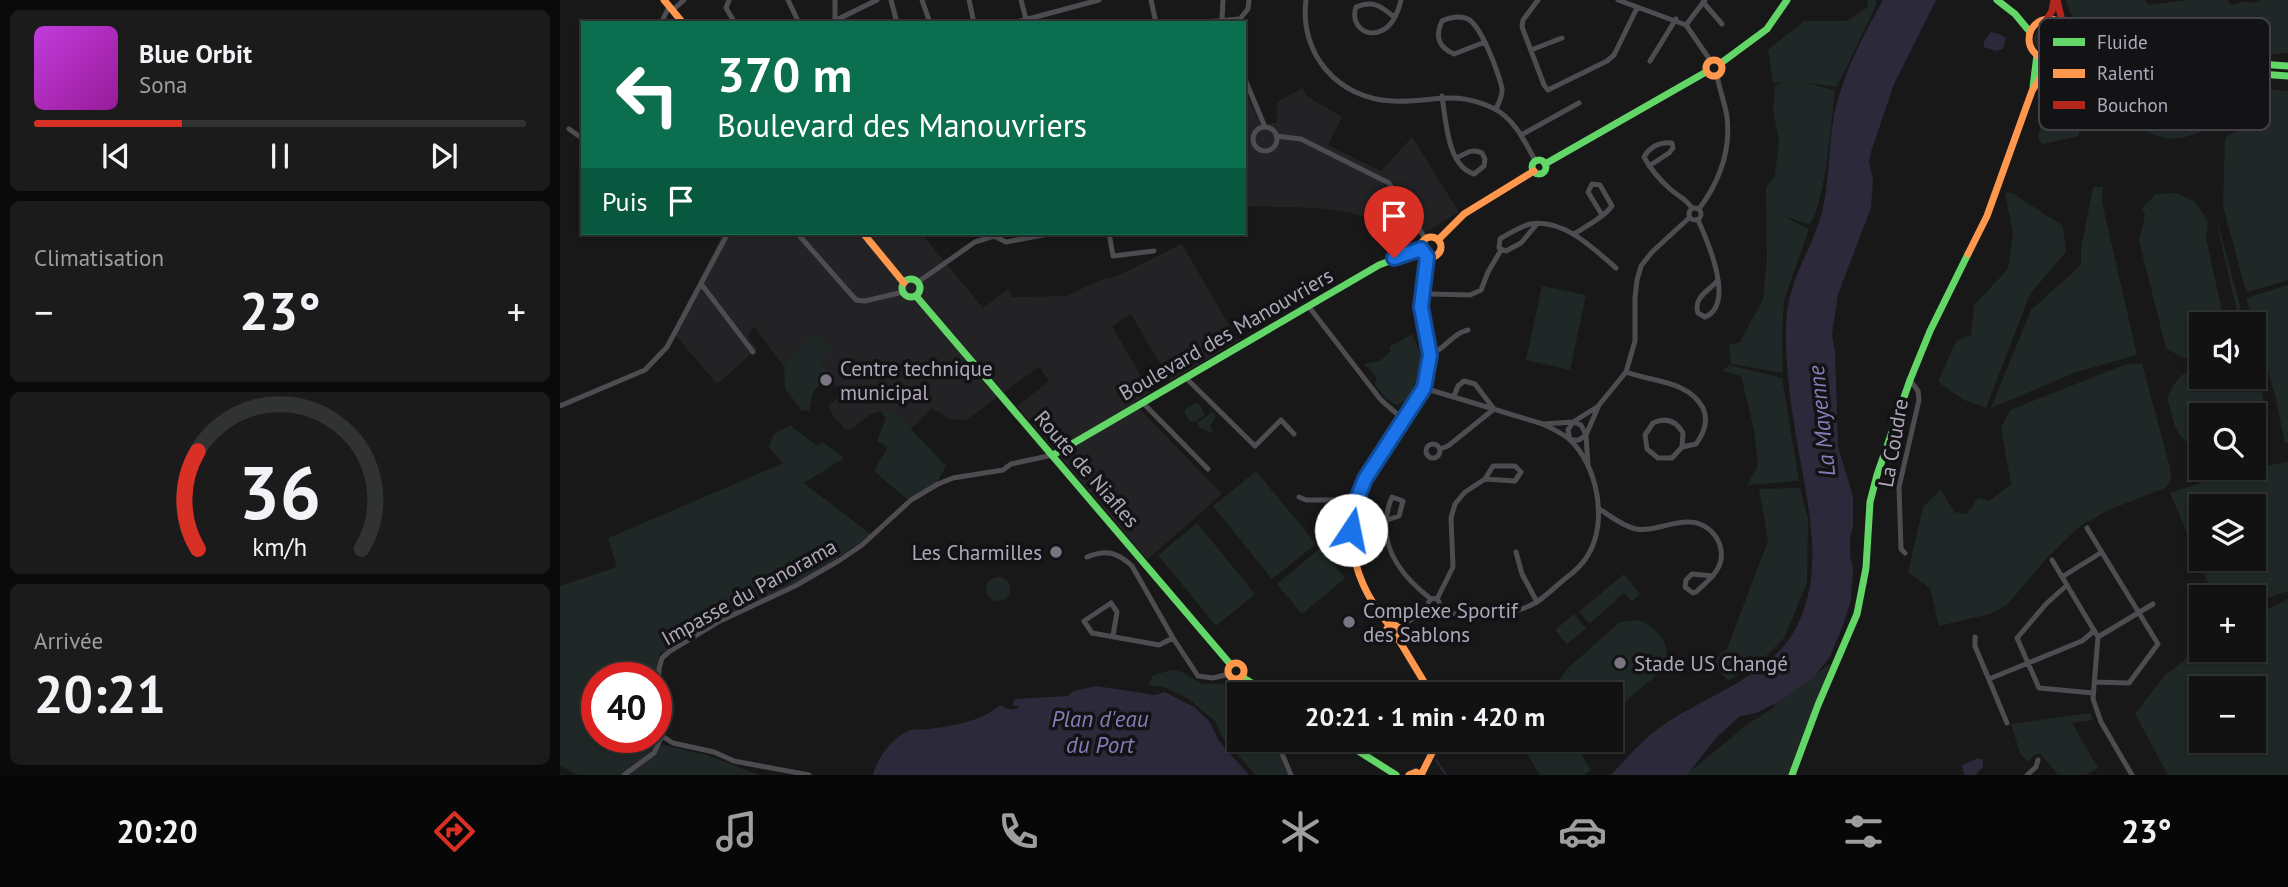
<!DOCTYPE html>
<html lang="fr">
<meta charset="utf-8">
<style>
body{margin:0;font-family:"PT Sans",sans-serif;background:#1b1b1b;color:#f1f3f6;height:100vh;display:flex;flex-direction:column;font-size:26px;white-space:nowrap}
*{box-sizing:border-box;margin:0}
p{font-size:23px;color:#9c9e9f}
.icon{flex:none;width:38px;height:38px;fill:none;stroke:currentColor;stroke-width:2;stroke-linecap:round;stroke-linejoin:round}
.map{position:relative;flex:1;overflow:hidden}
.panel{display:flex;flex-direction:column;gap:10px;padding:10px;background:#0a0a0a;width:560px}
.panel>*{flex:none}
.guide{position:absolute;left:21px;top:21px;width:665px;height:214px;border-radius:0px;box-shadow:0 2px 5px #0004,0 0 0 2px #313232;background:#0b6e4f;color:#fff;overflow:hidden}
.controls{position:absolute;left:1629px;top:312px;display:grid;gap:14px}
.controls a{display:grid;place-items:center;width:77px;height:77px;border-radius:0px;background:#121212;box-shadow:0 2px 5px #0004,0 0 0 2px #313232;font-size:35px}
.speed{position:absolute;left:21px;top:662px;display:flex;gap:14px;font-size:35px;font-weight:700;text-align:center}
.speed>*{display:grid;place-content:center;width:91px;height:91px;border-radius:50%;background:#121212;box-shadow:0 2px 5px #0004,0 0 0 2px #313232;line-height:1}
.speed .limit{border:10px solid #d22;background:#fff;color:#111}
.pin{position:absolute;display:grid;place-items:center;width:60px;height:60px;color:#fff;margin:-72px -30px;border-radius:50% 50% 50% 0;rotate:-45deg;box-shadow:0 0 7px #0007}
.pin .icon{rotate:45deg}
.me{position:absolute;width:77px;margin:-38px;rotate:11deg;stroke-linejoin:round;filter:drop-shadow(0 0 5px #0008)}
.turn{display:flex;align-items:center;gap:24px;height:147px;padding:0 21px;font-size:32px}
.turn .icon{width:91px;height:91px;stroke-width:2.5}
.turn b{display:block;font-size:49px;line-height:60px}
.then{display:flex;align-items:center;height:66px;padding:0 21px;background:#0003;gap:14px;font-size:26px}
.big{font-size:52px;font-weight:700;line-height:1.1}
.panel .tile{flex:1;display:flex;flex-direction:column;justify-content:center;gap:10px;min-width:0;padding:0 24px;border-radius:10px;background:#1b1b1b}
.panel .dial{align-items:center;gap:0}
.dial svg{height:182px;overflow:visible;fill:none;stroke:#313232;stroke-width:7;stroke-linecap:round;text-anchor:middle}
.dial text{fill:#f1f3f6;stroke:none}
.song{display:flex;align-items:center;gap:21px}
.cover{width:84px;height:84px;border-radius:10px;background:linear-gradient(135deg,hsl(290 70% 55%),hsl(300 70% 35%))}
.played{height:7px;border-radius:4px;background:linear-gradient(90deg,#d93025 30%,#313232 30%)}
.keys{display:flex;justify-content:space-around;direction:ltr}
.heat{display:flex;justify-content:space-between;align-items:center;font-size:38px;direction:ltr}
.trip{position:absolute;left:667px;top:682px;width:396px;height:70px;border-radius:0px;background:#121212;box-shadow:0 2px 5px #0004,0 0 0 2px #313232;font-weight:700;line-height:70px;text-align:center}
.dock{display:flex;height:112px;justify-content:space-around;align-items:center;background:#070707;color:#9c9e9f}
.dock .icon{width:49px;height:49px}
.dock .current{color:#d93025}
.dock b{font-size:32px;color:#f1f3f6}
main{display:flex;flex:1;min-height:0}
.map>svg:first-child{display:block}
.built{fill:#232224}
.green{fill:#1f2826;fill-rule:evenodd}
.water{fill:#2c293b}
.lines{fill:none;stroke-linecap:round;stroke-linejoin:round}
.stream{stroke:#2c293b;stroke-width:2}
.street{stroke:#4e4b51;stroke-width:5}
.fast{stroke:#63d668;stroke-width:7}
.slow{stroke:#ff974d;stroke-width:7}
.jam{stroke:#b3261e;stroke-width:7}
.route-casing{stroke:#114b97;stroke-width:18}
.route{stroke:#1a73e8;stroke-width:12}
.poi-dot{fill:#7a7681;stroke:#131214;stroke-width:2.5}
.labels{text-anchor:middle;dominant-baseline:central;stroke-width:7;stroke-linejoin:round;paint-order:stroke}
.street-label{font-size:21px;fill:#afa8ba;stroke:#131214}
.poi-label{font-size:21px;fill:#afa8ba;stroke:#131214;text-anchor:start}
.water-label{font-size:23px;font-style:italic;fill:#867cb8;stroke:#131214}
.key{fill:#131214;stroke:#423f46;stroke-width:2}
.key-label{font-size:19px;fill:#afa8ba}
</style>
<main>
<section class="panel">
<div class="tile">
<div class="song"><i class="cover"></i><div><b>Blue Orbit</b><p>Sona</p></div></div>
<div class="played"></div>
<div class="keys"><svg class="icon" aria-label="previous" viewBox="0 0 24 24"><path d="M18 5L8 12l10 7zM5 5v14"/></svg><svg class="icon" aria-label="pause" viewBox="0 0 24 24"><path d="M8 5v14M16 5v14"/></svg><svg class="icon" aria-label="next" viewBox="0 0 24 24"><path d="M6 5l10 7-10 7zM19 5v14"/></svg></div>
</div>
<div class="tile"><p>Climatisation</p>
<div class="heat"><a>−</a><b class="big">23°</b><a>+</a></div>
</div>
<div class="tile dial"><svg viewBox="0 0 100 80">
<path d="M14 69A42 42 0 1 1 86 69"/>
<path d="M14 69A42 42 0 0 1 14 26" stroke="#d93025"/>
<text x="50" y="56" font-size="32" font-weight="700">36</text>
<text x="50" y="72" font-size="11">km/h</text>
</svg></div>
<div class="tile"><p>Arrivée</p><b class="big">20:21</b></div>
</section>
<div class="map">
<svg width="1728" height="775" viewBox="0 0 1728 775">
<rect width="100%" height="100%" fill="#181818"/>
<path class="built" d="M684,88L700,124L717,123V102L742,88L748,97L782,117L768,145L821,171L852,137L899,212L859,236L792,213L759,208L684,206Z
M163,233H361L423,308L448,289L452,297L506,296L543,279L558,276L622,244L678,341L610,381L571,314L552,326L590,392L574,403L662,494L587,560L457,406L489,381L479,367L406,420L389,419L372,408L351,429L328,410L311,414L292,429H285L273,416L268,406L281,395L280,388L272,384V376L259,362L247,337L224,367L194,326L188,337L197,349L157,384L113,332Z"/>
<path class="green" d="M1307,0H1316V6L1277,87L1246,83L1275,90C1272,117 1265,208 1249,224L1223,216L1249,229L1224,300L1222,337L1223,373L1171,364L1169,345L1180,342L1203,299L1207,259L1206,188L1215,175L1219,141L1213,110L1215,85L1223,83L1213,82L1208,50L1244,21H1286L1308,7Z
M1506,0H1586L1588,5L1628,0H1668L1671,5C1679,3 1686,0 1693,3L1700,0H1728V53C1719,53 1710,55 1701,55C1656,54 1515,58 1506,0Z
M1474 40a15 15 0 1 1 30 0a15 15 0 1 1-30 0Z
M1528,69L1560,78L1728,91V280L1688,292L1684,285L1663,206L1665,138L1681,128L1656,127L1622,138L1608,139L1591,134L1575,123L1551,120L1548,99L1494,83L1514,71Z
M1495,110L1521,114L1519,136L1484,144L1480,142L1478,137L1483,115Z
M1533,187H1543L1542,202L1577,355L1514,373L1431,408L1471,310L1521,265V249Z
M1445,193H1452L1503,226L1506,252L1470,294L1426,408L1404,400L1378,382L1396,341L1411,335L1414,305L1448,269L1453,234Z
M1617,193L1635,202L1648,221L1646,238L1665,324H1642L1641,353L1623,358L1606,348L1579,241L1585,215L1582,208L1596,194Z
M1658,224L1685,324H1680L1658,229Z
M1728,285V443H1725L1715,395L1686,298Z
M982,286L1026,295L1010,370L966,360Z
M852,334C866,361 864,369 852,398L836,405L826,398L815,385L816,376L804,364L820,361L831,351L829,347Z
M257,336L271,351L260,362L272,376V384L261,383L253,393L249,411L241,410L225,388L224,367L247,337Z
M1694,359C1700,383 1713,414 1694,435V415H1642L1641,451C1613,437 1615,425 1607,397C1619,375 1619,375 1641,366L1642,376H1694Z
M1582,363L1610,468L1611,481L1605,488L1546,511L1519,527L1486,559L1448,604L1430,614L1379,626L1370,588L1348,572L1363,507L1381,489L1394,512L1407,514L1418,498L1429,501L1451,484L1441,428L1450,410L1564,365Z
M1169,365L1222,378L1239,481L1187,485L1198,465L1194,430L1181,376L1163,371Z
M638,402L645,415L634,422L630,421L624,412L628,407Z
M328,410L351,429L386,466L377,482L347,499L314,471L328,447L317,441L326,418L321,412Z
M652,412L656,416L650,427L653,431L651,433L640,428L637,423Z
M230,425L257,446L262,442L284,458L244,483L313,536L224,590L99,654L96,686V677H37V737H92L91,742L147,755L199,775H17L0,765V586L57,567L48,538L223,463L209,447L213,435Z
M1728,462V591L1694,603V597H1654L1610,493L1681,470ZM1642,506H1694V558H1642Z
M696,471L756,544L712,579L653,506Z
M1240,488L1248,519L1247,583L1224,638L1204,658L1168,681L1152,661L1167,649L1208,541L1199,489Z
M637,523L695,594L656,626L598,555Z
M760,548L785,578L742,614L717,584Z
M1064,574L1080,594L1072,601L1064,593L1029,624L1019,612Z
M426 589a12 12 0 1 1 24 0a12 12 0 1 1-24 0Z
M1728,599V775H1608L1575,714L1604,676L1641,647L1642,649H1694V616ZM1642,688H1694V740H1642Z
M1014,614L1026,628L1007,644L995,630Z
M1078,620C1099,628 1114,646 1104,669L1050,714V695H998L999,680L1008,668L1060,622Z
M1271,663L1228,775H1126L1185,726L1213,708L1216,703Z
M612,670L622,672L643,684H664L679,695V740H712L728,775H696L663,739L655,721L629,699L605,687L588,685L593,675Z
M1530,713L1533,720L1512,723L1538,768L1526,775H1498L1480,754H1476L1467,762L1460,753L1451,724Z
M959,740H1013L1031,770L1024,775H980Z"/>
<path class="water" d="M1323,0H1376L1334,84L1311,152L1309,162L1313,180L1311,208L1278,294L1272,334L1275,352L1278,447L1293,496V527L1290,537V556L1293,568L1291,600L1283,625L1270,657L1253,678L1216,703L1196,713L1180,716L1157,737L1127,775H1051C1070,754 1090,732 1114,718C1154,693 1208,675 1233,633C1267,576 1248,507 1238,447C1231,407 1225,367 1226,326C1227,281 1249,256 1261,216C1270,183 1268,149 1274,116C1283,73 1302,38 1323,0Z
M1431,32L1439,34L1446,38L1443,49L1436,51L1424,47V41Z
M536,686L595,695L605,692L634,707L649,721L659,741L689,775H313C317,758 333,736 351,730C356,729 362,730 368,729C391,726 422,722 440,705C448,710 452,711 460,707L452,705L455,699L508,696L514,691Z
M1418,758L1423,760V767L1415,775H1404L1402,765Z"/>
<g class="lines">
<path class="stream" d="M876,760L886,775"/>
<path class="street" d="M169,0L166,8L175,23
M228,0L239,23
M275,0V20
M331,0L337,23
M362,0L370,23
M409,0L414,23
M461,0L466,19
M591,0L596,23
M746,0C739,54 778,99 833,101C873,103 892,89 933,108C954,118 965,142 976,162
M978,0L963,20L962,27L984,85L988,90L1047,61L1054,55L1077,8
M1058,0L1126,25L1150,60
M1143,2L1162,24
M834,17C821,6 813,0 796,7C790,25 806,39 823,30C833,25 839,10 841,0
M662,19L663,0
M679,20L688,9L689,0
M101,23L108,9L115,8L124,0
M270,23L317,0
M453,23L539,0
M635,23L679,19
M1126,25L1145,0
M925,42L894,54C878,47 875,36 882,21C891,17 899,15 908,19C922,27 938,72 942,88C943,96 939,102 936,109
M971,50L1002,38
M1090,61L1116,19
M684,77L705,127
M882,96C886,120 887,166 914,174L924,166L925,159L922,153C912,148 906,153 897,158
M693 139a12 12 0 1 1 24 0a12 12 0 1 1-24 0Z
M9,129L23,139
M961,135L1019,103
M716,136L741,139L829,183L865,238
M1089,166L1109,153L1113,148L1112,143C1100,142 1090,147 1084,157C1091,170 1100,180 1110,189C1118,196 1126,199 1132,208
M1129 214a6 6 0 1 1 12 0a6 6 0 1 1-12 0Z
M1139,209C1159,182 1171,151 1167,117C1165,103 1159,89 1157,75
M1138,220C1147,240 1176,304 1145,317L1138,313C1133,297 1149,291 1157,281
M977,224L961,243L946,251L939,248L940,239C950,233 959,227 970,224C1003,218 1033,248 1056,268
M237,233L296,300L305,301L343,292
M549,233L553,256L594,251
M1014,234C1026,226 1043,218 1052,206L1040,185L1032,184L1028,192L1042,215
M434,236L446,242L493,233
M358,282L415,242L434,236L436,233
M142,285L193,352
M870,294L910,295L921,290L928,272L941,250
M749,307L821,400L844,420
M870,355C885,349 893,333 908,330
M1066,372C1092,382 1128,380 1143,408C1149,421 1144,433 1136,444L1122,447L1112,458H1098L1087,449L1085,435L1093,423C1106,417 1116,421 1123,433L1122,447
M626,378L695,446L721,420L734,434
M864,388L983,424L1013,422L1037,407
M583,403L648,469
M0,406L85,370L107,347L168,233
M1013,422L1021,425L1026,435L1019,440H1010L1008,430Z
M866 451a7 7 0 1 1 14 0a7 7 0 1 1-14 0Z
M880,449L888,446L934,409L915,384L904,381L898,386L894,396
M1028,464L1026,435L1039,405L1066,372L1075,341V298L1077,280L1081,266L1092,252L1129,218
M739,497L746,500H797
M1038,508C1049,515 1062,526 1076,529C1095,532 1111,521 1129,522C1152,522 1169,548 1158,568C1153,578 1143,585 1136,592L1133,593L1125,587L1126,580L1132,574L1153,576
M824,521L839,516L843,501L832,497C814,540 837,573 871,599
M1527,528L1598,644L1569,683L1534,682
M956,552L962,574L977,602
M1345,553L1341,549L1339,487L1359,400L1358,391L1350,380
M527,557C546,549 557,552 572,566L613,638L638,676L653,678L669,674
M1492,560L1538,637L1533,699L1541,722L1572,775
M1502,577L1542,552
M1507,585L1486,604L1457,638L1479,688L1533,693
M868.5 604a5.5 5.5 0 1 1 11 0a5.5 5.5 0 1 1-11 0Z
M877,599L893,567L891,518L895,504L905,492L925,479L933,466H955L961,472L955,481L925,479
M879,607C906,624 950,617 977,602C987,595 996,586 1006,578C1014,572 1023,564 1028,555C1048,523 1038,466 1010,440C1003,433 992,429 983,424
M839,628L869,607
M553,636L557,612L551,603L524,621L532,633L599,645L613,638
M1415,637V646L1447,723
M1538,637L1593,604
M674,679L676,687L684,695
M1429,679L1522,641L1534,631
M716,740L731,775
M824,740L830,748L838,747
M64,775L94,753L102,736
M249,775L174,761L154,752L113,743L102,736L98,724L99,669L102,658L110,651L158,622L235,586L280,560L302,545L351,500L378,484L393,478L443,470L451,464L493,455
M1467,775L1476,767L1478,760"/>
<path class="fast" d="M1437,0L1455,14L1470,32
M1509,38L1581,56L1728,66
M1504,53L1525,54L1589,66L1728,76
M1161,63L1207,29L1227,0
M1473,87L1477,55
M972 167a7 7 0 1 1 14 0a7 7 0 1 1-14 0Z
M985,164L1146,72
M342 288a9 9 0 1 1 18 0a9 9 0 1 1-18 0Z
M356,296L671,665
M493,455L819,265L861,249
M682,677L711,695
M781,740L836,775
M1232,775L1258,705L1297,614L1306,568L1310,502L1317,475L1350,380L1370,331L1408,254"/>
<path class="slow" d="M104,0L123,23
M1469 39a20 20 0 1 1 40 0a20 20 0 1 1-40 0Z
M1146 68a8 8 0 1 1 16 0a8 8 0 1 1-16 0Z
M303,233L344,283
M861 247a10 10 0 1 1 20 0a10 10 0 1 1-20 0Z
M878,240L904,214L974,171
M1408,254L1427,216L1472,91L1492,59
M829,625C785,572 779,515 819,458C835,435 857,412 864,385C873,356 863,333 861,305C860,289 865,273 867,257
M826 632a7 7 0 1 1 14 0a7 7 0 1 1-14 0Z
M837,637L872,695
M668 671a8 8 0 1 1 16 0a8 8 0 1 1-16 0Z
M849,775L856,772L861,775L872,753L875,740"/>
<path class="jam" d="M1497,0L1503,25
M1487,19L1492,11L1494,0"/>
</g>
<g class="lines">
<g class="route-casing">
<path id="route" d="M791,530L797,499L805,479L864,388L870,355L861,307L867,257L861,249L834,258"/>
</g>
<use href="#route" class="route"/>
</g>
<g class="poi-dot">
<circle cx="266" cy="380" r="7"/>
<circle cx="496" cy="552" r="7"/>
<circle cx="789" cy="622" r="7"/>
<circle cx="1060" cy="663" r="7"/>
</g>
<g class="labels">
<g class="street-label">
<text transform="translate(666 334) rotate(-30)">Boulevard des Manouvriers</text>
<text transform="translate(1333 443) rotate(-80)">La Coudre</text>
<text transform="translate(527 469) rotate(49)">Route de Niafles</text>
<text transform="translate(189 592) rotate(-29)">Impasse du Panorama</text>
</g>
<g class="poi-label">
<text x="280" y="368">Centre technique<tspan x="280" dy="24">municipal</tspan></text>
<text x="482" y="552" text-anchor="end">Les Charmilles</text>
<text x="803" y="610">Complexe Sportif<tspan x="803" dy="24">des Sablons</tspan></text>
<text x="1074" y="663">Stade US Changé</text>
</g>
<g class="water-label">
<text transform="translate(1261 421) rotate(-96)">La Mayenne</text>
<text x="540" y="718">Plan d'eau<tspan x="540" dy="26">du Port</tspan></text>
</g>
</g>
<rect x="1479" y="18" width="231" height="112" rx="10" class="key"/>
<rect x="1493" y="38" width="32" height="8" fill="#63d668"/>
<rect x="1493" y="69" width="32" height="9" fill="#ff974d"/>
<rect x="1493" y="101" width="32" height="8" fill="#b3261e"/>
<g class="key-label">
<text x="1537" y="49">Fluide</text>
<text x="1537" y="80">Ralenti</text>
<text x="1537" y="112">Bouchon</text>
</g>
</svg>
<div class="controls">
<a><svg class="icon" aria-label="sound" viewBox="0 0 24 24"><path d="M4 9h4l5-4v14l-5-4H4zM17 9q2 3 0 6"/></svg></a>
<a><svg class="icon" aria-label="search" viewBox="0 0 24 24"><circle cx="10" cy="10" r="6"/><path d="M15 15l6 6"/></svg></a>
<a><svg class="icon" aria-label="layers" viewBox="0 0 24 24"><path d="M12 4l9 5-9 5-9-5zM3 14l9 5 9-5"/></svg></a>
<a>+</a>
<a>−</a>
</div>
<div class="speed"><div class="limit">40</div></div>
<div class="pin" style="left:834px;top:258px;background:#d93025"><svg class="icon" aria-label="arrive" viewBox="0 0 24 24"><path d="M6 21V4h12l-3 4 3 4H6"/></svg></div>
<svg class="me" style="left:791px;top:530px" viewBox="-20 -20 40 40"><circle r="19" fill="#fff"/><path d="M0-13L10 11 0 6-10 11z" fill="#1a73e8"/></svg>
<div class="trip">20:21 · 1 min · 420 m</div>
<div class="guide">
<div class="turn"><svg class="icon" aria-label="left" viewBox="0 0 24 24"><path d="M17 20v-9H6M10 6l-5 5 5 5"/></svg><div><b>370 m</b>Boulevard des Manouvriers</div></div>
<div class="then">Puis<svg class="icon" aria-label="arrive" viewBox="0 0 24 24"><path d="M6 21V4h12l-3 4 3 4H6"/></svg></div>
</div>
</div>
</main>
<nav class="dock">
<b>20:20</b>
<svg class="icon current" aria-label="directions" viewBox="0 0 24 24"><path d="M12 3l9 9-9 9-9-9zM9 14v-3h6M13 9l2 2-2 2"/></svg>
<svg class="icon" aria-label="music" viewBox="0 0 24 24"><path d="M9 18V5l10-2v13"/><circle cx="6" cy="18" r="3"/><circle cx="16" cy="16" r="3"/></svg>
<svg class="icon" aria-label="phone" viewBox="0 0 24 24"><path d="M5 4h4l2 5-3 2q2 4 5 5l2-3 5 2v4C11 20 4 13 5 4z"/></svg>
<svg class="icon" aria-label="climate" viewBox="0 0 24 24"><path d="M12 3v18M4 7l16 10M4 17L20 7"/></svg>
<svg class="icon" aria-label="car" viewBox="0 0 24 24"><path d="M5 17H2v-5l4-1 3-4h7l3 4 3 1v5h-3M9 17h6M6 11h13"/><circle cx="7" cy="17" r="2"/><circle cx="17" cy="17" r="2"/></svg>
<svg class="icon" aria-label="filters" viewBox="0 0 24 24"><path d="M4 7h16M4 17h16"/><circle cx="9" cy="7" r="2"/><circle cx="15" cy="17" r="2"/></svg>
<b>23°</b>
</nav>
